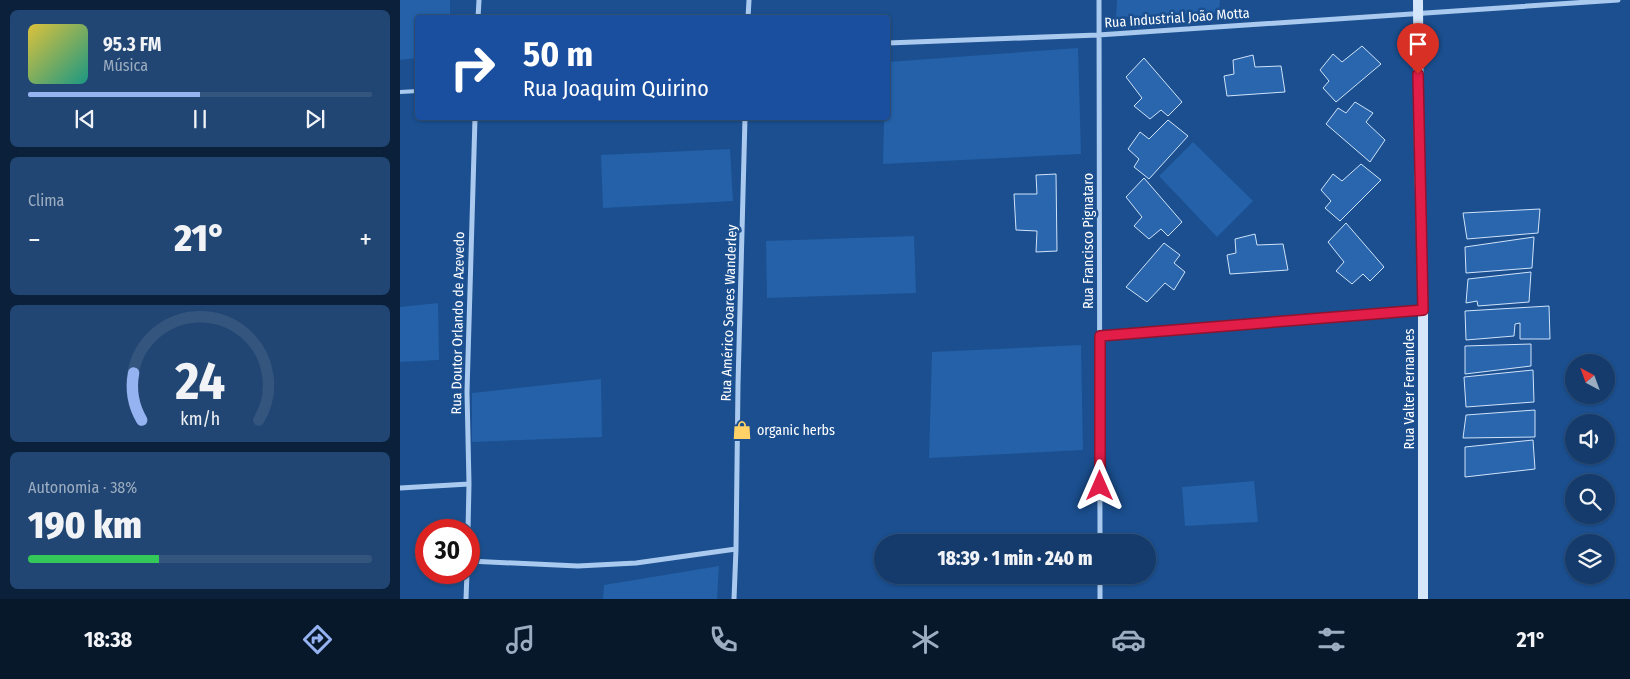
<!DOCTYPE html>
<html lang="pt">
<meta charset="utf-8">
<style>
body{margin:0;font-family:"Fira Sans Condensed",sans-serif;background:#214673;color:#f1f3f6;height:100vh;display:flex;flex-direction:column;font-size:19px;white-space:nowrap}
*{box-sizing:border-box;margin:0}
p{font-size:16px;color:#9dadc1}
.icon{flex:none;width:28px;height:28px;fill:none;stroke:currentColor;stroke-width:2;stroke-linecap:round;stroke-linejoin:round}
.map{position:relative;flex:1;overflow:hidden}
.details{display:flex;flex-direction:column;gap:10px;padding:10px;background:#0b203b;width:400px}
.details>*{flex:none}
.hud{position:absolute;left:15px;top:15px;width:475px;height:105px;border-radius:5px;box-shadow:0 1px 4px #0004,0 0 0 1px #33557e;background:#1a4fa0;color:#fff;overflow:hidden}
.needle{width:32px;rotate:319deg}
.tools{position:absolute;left:1165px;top:354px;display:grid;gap:10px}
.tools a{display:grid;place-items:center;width:50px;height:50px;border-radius:50%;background:#143b6b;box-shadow:0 1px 4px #0004,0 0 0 1px #33557e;font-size:25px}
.speed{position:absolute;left:15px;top:519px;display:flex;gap:10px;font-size:25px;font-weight:700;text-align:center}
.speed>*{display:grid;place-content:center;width:65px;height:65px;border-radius:50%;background:#143b6b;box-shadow:0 1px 4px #0004,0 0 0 1px #33557e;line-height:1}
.speed .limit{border:8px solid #d22;background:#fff;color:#111}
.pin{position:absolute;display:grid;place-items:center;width:42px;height:42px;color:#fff;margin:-51px -21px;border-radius:50% 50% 50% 0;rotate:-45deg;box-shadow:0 0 5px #0007}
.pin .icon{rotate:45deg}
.me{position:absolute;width:55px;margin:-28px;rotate:0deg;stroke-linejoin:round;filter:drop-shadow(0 0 4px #0008)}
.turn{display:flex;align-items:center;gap:18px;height:105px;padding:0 25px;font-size:22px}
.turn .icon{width:65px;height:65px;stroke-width:2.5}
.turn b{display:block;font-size:35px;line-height:42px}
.big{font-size:38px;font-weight:800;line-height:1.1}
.details .widget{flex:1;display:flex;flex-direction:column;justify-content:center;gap:8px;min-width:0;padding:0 18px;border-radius:8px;background:#214673}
.details .dial{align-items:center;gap:0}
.dial svg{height:130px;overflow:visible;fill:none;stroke:#33557e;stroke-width:7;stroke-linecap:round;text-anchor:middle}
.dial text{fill:#f1f3f6;stroke:none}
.song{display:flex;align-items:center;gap:15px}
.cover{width:60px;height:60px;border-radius:8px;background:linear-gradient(135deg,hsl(50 70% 55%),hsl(170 70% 35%))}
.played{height:5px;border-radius:2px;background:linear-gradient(90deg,#95b2f1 50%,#33557e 50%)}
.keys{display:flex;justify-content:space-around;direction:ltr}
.heat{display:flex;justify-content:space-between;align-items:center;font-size:28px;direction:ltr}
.charge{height:8px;border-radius:4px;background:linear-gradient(90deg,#34c759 38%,#33557e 0)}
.trip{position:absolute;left:474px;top:534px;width:282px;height:50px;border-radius:25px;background:#143b6b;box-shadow:0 1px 4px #0004,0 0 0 1px #33557e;font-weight:800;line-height:50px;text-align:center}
.menu{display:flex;height:80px;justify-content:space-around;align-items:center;background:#08182b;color:#9dadc1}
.menu .icon{width:35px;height:35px}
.menu .active{color:#95b2f1}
.menu b{font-size:22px;color:#f1f3f6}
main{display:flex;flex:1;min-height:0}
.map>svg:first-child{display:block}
.green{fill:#2461a8}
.building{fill:#2a66ad;stroke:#cfe3fa}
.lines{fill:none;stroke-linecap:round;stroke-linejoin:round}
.service{stroke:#a9c9ee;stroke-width:4}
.minor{stroke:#a9c9ee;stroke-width:5}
.secondary{stroke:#d6e6fa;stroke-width:10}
.route-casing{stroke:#92132f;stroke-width:12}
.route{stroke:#e11d48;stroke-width:9}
.labels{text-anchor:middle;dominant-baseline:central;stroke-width:5;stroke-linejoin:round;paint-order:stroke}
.street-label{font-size:14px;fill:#fff;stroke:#1b4f8f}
.poi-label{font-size:14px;fill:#fff;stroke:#1b4f8f;text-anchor:start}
</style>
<main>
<section class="details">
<div class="widget">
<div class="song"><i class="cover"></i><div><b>95.3 FM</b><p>Música</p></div></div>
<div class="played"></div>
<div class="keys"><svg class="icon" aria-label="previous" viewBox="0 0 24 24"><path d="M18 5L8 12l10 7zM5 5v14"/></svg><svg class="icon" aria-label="pause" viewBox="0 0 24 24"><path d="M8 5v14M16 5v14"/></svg><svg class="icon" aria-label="next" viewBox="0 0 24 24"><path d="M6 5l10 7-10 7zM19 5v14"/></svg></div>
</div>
<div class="widget"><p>Clima</p>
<div class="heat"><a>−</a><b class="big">21°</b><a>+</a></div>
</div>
<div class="widget dial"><svg viewBox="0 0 100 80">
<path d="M14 69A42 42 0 1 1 86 69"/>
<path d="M14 69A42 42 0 0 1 9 40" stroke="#95b2f1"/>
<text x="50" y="56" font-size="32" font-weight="700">24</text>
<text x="50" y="72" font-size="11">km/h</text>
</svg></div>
<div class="widget"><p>Autonomia · 38%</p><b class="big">190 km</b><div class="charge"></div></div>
</section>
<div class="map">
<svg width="1230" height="599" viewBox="0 0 1230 599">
<rect width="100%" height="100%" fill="#1b4f8f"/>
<path class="green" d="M0,0H50V17L18,18L17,58L0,60Z
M717,0H820L819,13L716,17Z
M678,48L681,154L483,164L484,118H488V62Z
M793,142L853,201L817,237L759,176Z
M330,149L333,201L203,208L201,155Z
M514,236L516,293L367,298L366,241Z
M38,303L39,360L0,362V307Z
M681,345L683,450L529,458L532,352Z
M201,379L202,437L72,442V393Z
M854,481L858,522L785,526L782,487Z
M319,566L317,599H203L204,585Z"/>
<path class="building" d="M962,46L981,64L936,102L923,88L929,81L920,70L933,54L942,62Z
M853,55L855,67L881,66L885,92L827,96L824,76L834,74L833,60Z
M744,58L782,102L768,116L761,110L750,119L734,106L742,98L726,77Z
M955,102L973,113L966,122L985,140L970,162L926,124L938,108L946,113Z
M768,120L788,136L749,179L734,167L739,159L728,149L740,132L749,139Z
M961,164L981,180L940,221L925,208L931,201L921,190L933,174L942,181Z
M656,174L657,251L636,252L637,231L616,230L614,194H637L636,175Z
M744,178L782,222L768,236L761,229L749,239L734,226L742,217L726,197Z
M1140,209L1138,233L1067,239L1063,213Z
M946,223L984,267L970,281L963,274L952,284L936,271L944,262L928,242Z
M855,234L857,245L883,244L888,270L830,274L827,255L836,253L835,239Z
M1134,237L1132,268L1066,273L1065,247Z
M764,243L780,255L774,263L785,272L774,290L765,283L747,302L726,287Z
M1131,272L1129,302L1078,306L1077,301L1066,303L1068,279Z
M1149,306L1150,339H1120V323L1115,324L1114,336L1066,340L1065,311Z
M1131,344V366L1065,374V346Z
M1133,370L1134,402L1066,407L1064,377Z
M1135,410V437L1063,438L1066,415Z
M1133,440L1135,469L1065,477V447Z"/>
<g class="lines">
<path class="service" d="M0,92L18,91"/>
<path class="minor" d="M699,0L700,542
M78,18L79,0
M348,18L349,0
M488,43L698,35L1218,0
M700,336L1023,310
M0,488L69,484
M68,530L69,484L67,392L75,118
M69,561L178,566L236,563L336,549
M66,599L67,572
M334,599L336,549L338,384L345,118
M700,599V575"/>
<path class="secondary" d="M1018,0L1019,153L1023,310V599"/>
</g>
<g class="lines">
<g class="route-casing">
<path id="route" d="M700,486V336L1023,310L1018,74"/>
</g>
<use href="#route" class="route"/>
</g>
<defs>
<g id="shop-bare" transform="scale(1.5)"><path d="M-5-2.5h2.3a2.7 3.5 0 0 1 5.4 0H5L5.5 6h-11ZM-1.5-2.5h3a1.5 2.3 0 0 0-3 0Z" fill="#ffd166" stroke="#1b4f8f" stroke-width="2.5" paint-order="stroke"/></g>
</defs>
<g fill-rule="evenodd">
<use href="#shop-bare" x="342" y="430"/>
</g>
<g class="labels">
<g class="street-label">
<text transform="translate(777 18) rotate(-4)">Rua Industrial João Motta</text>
<text transform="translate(688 241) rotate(-90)">Rua Francisco Pignataro</text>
<text transform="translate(329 313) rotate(-88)">Rua Américo Soares Wanderley</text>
<text transform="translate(58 323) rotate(-89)">Rua Doutor Orlando de Azevedo</text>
<text transform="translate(1009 389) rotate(-90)">Rua Valter Fernandes</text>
</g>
<g class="poi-label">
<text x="357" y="430">organic herbs</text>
</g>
</g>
</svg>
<div class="tools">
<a><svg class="needle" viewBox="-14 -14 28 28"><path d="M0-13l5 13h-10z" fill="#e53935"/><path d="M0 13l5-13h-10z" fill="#9dadc1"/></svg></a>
<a><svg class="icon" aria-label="sound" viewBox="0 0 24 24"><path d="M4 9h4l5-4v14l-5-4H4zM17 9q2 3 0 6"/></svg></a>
<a><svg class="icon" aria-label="search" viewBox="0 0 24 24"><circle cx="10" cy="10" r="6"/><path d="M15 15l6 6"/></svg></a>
<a><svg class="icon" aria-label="layers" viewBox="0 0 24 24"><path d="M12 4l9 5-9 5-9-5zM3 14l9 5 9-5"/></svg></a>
</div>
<div class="speed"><div class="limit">30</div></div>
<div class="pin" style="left:1018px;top:74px;background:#d93025"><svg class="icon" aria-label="arrive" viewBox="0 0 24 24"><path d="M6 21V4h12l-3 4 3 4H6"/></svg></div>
<svg class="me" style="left:700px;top:486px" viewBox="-20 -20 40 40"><path d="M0-17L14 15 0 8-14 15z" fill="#e11d48" stroke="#fff" stroke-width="4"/></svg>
<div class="trip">18:39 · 1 min · 240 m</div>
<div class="hud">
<div class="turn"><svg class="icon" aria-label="right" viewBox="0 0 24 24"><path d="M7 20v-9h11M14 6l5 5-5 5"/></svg><div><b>50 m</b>Rua Joaquim Quirino</div></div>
</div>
</div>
</main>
<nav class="menu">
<b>18:38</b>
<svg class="icon active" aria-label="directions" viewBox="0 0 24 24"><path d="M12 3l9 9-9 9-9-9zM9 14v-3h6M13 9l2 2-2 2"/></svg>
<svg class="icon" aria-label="music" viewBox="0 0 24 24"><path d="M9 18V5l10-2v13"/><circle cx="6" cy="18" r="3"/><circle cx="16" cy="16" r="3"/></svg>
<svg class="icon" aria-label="phone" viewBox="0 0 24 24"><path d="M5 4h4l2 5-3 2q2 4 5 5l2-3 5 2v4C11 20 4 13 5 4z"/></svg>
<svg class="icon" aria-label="climate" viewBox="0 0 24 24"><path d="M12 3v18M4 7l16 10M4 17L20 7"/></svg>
<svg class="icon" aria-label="car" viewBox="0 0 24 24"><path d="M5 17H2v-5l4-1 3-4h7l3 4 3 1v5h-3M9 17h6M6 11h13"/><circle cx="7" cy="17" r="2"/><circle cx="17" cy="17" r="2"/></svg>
<svg class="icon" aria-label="filters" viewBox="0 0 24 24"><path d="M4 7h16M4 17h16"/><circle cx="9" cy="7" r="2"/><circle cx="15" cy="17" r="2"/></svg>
<b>21°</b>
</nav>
